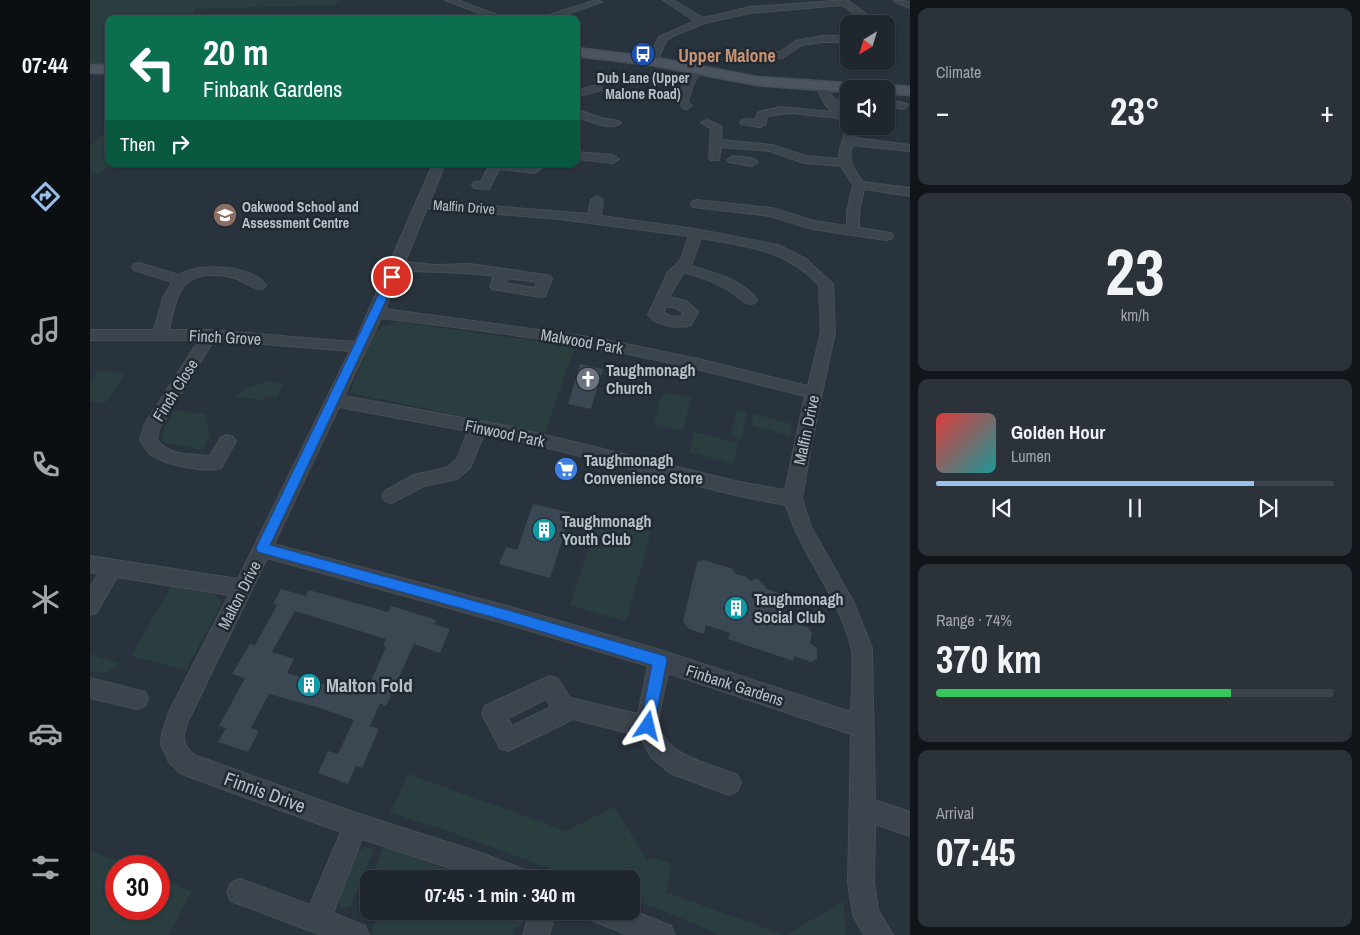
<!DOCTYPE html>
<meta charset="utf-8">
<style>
body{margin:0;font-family:"Archivo Narrow",sans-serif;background:#2c323a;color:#f1f3f6;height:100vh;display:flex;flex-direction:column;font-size:19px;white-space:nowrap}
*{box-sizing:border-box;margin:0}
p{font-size:16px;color:#a1a5aa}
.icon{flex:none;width:28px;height:28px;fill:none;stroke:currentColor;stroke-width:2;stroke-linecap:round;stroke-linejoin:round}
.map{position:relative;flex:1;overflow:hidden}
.drawer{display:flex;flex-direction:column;gap:8px;padding:8px;background:#111519;width:450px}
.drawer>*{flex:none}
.hud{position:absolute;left:15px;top:15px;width:475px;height:152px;border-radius:10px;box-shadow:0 1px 4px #0004,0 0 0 1px #3c434a;background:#0b6e4f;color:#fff;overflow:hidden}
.needle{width:32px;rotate:218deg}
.tools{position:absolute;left:750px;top:15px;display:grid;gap:10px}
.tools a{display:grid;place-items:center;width:55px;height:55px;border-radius:10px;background:#1f262e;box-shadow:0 1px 4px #0004,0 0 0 1px #3c434a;font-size:25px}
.speed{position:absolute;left:15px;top:855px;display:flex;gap:10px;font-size:25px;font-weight:700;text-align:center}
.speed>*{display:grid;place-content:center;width:65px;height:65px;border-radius:50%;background:#1f262e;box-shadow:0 1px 4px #0004,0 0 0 1px #3c434a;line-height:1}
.speed .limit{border:8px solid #d22;background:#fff;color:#111}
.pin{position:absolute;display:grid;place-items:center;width:42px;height:42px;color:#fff;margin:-21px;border:2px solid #fff;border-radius:50%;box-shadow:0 1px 5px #0007}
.me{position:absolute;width:55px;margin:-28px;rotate:10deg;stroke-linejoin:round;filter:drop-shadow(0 0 4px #0008)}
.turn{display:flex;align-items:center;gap:18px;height:105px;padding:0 15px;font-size:22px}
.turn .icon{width:65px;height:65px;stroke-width:2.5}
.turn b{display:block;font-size:35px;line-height:42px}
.then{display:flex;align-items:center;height:48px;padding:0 15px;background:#0003;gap:10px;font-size:19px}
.big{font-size:38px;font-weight:700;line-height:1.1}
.drawer .tile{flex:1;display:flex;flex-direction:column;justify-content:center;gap:8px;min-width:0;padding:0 18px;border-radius:10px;background:#2c323a}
.drawer .dial{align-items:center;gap:0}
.dial b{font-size:65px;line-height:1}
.song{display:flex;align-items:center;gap:15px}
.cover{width:60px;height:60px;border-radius:8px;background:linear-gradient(135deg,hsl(0 70% 55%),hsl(180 70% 35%))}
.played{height:5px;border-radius:2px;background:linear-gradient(90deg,#9abfec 80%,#3c434a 80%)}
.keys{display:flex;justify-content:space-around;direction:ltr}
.heat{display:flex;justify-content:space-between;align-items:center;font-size:28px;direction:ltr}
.charge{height:8px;border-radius:4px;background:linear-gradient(90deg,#34c759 74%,#3c434a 0)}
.trip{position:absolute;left:270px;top:870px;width:280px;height:50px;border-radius:10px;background:#1f262e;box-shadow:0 1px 4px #0004,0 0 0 1px #3c434a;font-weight:700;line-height:50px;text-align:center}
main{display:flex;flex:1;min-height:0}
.tab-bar{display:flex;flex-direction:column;width:90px;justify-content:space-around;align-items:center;background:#0c0f12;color:#a1a5aa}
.tab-bar .icon{width:35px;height:35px}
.tab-bar .active{color:#9abfec}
.tab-bar b{font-size:22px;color:#f1f3f6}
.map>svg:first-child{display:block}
.green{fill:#2a3e3f}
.building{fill:#3b4753;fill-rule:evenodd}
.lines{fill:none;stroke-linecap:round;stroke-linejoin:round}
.minor-casing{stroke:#464e57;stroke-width:2}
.secondary-casing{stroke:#464e57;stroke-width:3}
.minor{fill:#3c454e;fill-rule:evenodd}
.secondary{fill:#4b5460;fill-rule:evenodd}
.route{fill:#1a73e8;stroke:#114b97}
.labels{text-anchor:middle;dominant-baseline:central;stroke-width:5;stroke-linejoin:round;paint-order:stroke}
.far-poi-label{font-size:14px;font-weight:bold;fill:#b9c0c8;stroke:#212a33}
.far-street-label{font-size:14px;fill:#b9c0c8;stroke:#212a33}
.street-label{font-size:16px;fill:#b9c0c8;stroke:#212a33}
.poi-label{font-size:16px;font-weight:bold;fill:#b9c0c8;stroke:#212a33;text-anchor:start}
.far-district-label{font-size:18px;font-weight:bold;fill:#c99373;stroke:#212a33}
.near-poi-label{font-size:19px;font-weight:bold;fill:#b9c0c8;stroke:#212a33;text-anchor:start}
.near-street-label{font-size:19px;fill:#b9c0c8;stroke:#212a33}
</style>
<main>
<nav class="tab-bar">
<b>07:44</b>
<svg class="icon active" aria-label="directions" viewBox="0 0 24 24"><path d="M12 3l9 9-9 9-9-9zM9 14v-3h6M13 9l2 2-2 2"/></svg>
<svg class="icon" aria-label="music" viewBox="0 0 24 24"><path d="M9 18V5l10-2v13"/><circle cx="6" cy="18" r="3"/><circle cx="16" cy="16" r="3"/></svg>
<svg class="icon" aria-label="phone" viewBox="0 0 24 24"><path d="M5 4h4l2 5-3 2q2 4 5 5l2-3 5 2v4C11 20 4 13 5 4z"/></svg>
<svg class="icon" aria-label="climate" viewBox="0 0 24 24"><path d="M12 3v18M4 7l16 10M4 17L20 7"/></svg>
<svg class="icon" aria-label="car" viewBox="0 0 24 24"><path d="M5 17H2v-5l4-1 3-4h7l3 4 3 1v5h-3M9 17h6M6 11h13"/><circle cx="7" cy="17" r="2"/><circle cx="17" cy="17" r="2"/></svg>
<svg class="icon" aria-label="filters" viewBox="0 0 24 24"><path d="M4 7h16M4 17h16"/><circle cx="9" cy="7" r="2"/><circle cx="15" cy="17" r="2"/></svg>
</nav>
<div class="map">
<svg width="820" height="935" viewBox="0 0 820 935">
<rect width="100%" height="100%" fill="#29333d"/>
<path class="green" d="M0,0H249L246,5L106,9L99,19H19V64H0Z
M19,130V163L11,173H0V146Z
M307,322L485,346L455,433L260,393L284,334L292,327Z
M8,370L36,373L15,403L0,401V383Z
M179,381L194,383L187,397L176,396L173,400L145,396L156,388Z
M576,393L601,398L593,431L564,424L571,396Z
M84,410L115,414L120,435L112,450L73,442L72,432Z
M647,410L657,412L651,439L640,436Z
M664,414L702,424L700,436L661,425Z
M605,432L648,443L643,464L599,452Z
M509,518L561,532L536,622L480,605Z
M81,586L126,595L132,602L96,670L41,656Z
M0,654L30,663C22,673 13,674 1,671Z
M318,774L476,831L524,807L557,860L565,858L582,864L576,892L694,935H629L587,916L541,899V879H487L358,831L300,813Z
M294,846L383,879H281Z
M275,847L284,849L260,907H251L249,895L265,855Z
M0,851L40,866H26V909H69V878L102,891L79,935H0Z
M279,885V911H437L436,920L425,929L423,935H281L287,916L269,909Z
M754,901L755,935H696Z"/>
<path class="building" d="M490,364L513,369L501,409L478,404Z
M443,504L481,513L460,578L409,564L416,547L427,550Z
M614,560L643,569L646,574L656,577L660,581L667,578L677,589L692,594L697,601L694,616L705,619V623L718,627L722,632L720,643L727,648V659L721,662L704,656L703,661L638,639L640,633L616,625L614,634L599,629L593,622L607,562Z
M191,589L216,596L219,590L298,612L301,606L347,620L343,624L360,629L350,653L324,644L296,706L290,703L280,726L289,729L272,768L266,766L258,784L228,773L238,751L248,754L264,720L230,708L179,694L161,728L169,731L158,752L128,742L136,728L129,726L155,678L142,674L160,644L165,645L187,605L183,604ZM205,611L296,639L293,646L296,647L276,692L271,690L268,695L197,673L204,659L182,652Z"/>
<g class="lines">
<g class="minor-casing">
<path id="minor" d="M355,0H367L418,19H405Z
M506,0L512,2L461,19H447Z
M573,0H583L613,18L660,7L757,0L790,24H780L752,5L660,13L615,23L583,36L576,41L567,61L562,64L557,61L569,37L605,21Z
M804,0L820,2V8L805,2Z
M732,36H759V42H732L712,45L692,58L649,56L644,53L649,50L690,52L706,41Z
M607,66L612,69L603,85L598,101L602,106L597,109L593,108L588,101L593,85L603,67Z
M731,83L735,84L744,100L759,98V104L748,106L759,118V126H764L766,138L820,145L819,151L763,145C756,159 764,170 773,182L820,188V196L774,189L769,212V228L801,233L803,236L801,239L796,240L722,229L680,216L603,207L601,204L603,201L607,200L682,208L724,221L757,226V212L763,185L751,166L714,163L680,151L631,147L629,160H621L619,158L621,129L611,123L617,120L631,126L632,140L682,145L716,156L749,159C748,141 762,136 748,118L701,113L677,116L676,124L670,127L651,124L650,122L655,119L665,120L668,112L691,107L742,112L735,104L726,86Z
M507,85L511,86L512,88L511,90L486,97V91Z
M796,99L817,104L818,106L813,109L796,105Z
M486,109L511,118L529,121L531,123C520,132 498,120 486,116Z
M486,152L523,155L529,159L523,163L486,159Z
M643,156L662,158L668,162L662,166L639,162L637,160Z
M343,164H355L340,201L498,214L501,200L507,196L513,200L511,216L605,229L688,245L716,259L743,284L745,332L721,445L712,499L721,527L764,603L782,648L785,800L820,812V836L785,824L784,883L788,910L803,935H774L763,915L758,883L761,734L578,673C576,683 567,718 569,726C576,757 622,764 647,775L651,783L647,791L639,795L580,773L561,757L550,736L483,719L418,751L410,748L392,714L395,706L460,676L468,679L480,698L548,714L558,666L417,624L177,558L97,723C92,739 92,744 104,755L266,813L391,853L435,870L439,879H394L272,839L243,913L275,926L279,935H231L141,901L137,892L141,883L150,879L220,905L251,832L97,776L89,772L79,762L71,744L72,734L79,712L139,595L27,577L7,612L0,615V588L8,574L0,572V556L148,579L260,351L124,340L69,429L67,439C77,456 102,454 120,456L131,437L137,435L143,437L146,441L131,468C115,473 75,465 61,455C56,451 53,445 50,439L55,424L109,340H0V330H64L73,298L82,282L44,270L42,267L44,264L49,263L89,275C109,262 161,265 176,285L174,288L169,289C159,287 151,279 141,277C135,275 127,275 121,275C87,275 85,304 79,330H120L265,342ZM337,208L469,219L599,236L590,261L578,272L558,315C566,326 589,329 601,325L608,312L596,301L579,297L594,272C610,277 627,282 641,292C650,298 655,306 665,303L667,300C653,280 623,272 601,266L611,238C658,247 694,248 729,285L731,332L718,386L608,359L507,338L295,309L311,270C342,273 373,271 404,276L400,286L402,289L450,297L455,296L462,279L460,276L455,275L380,264L345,265L315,262ZM417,278L447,282L445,288L415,283ZM576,306L586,308L593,313L591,317L581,316L573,313ZM291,318C374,328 456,338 538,354C598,366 656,381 715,396L695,490L649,482L422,427L254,396ZM249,407L378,431L367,459L356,468L324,475L295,491L292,496L295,501L301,503L334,486L367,479L380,468L394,434L422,439L649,496L696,505C711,555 749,596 761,647C765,663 761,694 761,712L570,650L417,606L184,544ZM456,699L461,707L422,726L418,718Z
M400,164L445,165L451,169L445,173L409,169L399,189L384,188L382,185L384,182H391Z
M0,678L55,692L58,699L55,706L47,709L0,698Z
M541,910L581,926L585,935H538L501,920L497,911Z
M440,911H466L459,935H433Z"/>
</g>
<g class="secondary-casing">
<path id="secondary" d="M486,48L562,57L667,77L784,85L790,87L796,85L820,87V95L796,93V89H759V92L667,85L562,65L486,56Z
M0,65H19V73H0Z"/>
</g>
<use href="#minor" class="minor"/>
<use href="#secondary" class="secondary"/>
</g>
<path class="route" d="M302,274L307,277L180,545L417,610L575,656L577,660L563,731L558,734L552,731L550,726L562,665L417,621L168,552L166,548L297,277Z"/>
<defs>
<g id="bus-disc" transform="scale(1.25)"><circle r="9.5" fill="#1a4fb4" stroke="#212a33"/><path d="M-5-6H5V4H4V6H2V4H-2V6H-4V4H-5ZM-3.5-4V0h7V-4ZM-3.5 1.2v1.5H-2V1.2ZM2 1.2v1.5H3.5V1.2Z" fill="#fff"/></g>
<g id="school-disc" transform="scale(1.25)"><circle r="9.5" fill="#8d6e63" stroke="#212a33"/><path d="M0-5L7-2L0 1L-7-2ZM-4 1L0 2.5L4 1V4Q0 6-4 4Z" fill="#fff"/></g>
<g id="church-disc" transform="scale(1.25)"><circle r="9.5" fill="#6b7280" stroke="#212a33"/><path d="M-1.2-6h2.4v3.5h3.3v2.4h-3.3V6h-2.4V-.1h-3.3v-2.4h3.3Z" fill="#fff"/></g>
<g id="supermarket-disc" transform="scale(1.25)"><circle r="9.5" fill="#3f7fe0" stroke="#212a33"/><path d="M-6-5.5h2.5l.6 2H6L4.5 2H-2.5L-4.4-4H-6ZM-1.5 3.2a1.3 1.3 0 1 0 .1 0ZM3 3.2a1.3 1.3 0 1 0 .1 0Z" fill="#fff"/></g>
<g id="building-disc" transform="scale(1.25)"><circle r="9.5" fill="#0f9aa8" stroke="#212a33"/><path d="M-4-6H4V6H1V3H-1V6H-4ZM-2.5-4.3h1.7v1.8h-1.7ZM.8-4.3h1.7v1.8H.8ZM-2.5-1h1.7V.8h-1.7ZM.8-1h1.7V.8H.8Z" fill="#fff"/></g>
</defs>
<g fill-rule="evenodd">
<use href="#bus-disc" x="553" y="54"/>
<use href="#school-disc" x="135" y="215"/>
<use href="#church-disc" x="498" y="379"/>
<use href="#supermarket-disc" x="476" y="469"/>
<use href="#building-disc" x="454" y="530"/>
<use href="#building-disc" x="646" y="608"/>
<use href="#building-disc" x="219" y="685"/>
</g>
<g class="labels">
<g class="far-poi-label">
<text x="553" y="78">Dub Lane (Upper<tspan x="553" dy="16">Malone Road)</tspan></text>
<text x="152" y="207" text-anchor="start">Oakwood School and<tspan x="152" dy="16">Assessment Centre</tspan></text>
</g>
<g class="far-street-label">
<text transform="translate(374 207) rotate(4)">Malfin Drive</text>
</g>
<g class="street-label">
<text transform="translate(135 337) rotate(3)">Finch Grove</text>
<text transform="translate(492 341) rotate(10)">Malwood Park</text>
<text transform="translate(85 390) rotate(-58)">Finch Close</text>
<text transform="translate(716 430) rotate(-78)">Malfin Drive</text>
<text transform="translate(415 433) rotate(12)">Finwood Park</text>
<text transform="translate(149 595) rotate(-63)">Malton Drive</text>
<text transform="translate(645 685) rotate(18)">Finbank Gardens</text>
</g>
<g class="poi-label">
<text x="516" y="370">Taughmonagh<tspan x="516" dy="18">Church</tspan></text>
<text x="494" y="460">Taughmonagh<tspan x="494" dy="18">Convenience Store</tspan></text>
<text x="472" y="521">Taughmonagh<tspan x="472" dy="18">Youth Club</tspan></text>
<text x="664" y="599">Taughmonagh<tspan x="664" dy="18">Social Club</tspan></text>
</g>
<g class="far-district-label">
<text x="637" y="55">Upper Malone</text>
</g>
<g class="near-poi-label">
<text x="236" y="685">Malton Fold</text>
</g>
<g class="near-street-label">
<text transform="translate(175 792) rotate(20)">Finnis Drive</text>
</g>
</g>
</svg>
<div class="tools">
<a><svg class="needle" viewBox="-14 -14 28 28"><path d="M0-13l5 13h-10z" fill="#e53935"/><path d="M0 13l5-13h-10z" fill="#a1a5aa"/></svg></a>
<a><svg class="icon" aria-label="sound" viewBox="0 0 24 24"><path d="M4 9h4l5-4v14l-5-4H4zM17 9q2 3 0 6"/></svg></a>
</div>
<div class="speed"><div class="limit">30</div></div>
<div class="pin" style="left:302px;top:277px;background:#d93025"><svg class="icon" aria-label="arrive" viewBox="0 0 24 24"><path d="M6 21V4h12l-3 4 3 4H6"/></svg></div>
<svg class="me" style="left:558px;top:726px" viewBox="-20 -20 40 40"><path d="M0-17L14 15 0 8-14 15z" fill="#1a73e8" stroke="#fff" stroke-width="4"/></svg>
<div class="trip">07:45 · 1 min · 340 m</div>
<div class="hud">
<div class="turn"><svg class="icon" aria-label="left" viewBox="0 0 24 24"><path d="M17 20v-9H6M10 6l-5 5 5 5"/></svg><div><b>20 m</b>Finbank Gardens</div></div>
<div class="then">Then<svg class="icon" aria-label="right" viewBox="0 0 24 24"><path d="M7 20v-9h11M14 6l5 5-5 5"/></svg></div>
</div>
</div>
<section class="drawer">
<div class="tile"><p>Climate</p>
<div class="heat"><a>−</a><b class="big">23°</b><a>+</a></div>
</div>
<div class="tile dial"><b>23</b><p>km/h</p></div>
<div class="tile">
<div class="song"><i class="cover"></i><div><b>Golden Hour</b><p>Lumen</p></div></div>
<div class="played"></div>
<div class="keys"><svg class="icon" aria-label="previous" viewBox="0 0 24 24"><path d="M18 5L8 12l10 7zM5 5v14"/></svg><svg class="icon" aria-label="pause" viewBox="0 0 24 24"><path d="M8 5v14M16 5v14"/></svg><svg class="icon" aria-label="next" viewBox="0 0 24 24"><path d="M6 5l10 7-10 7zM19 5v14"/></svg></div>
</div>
<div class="tile"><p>Range · 74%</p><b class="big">370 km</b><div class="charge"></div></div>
<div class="tile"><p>Arrival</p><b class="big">07:45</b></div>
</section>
</main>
